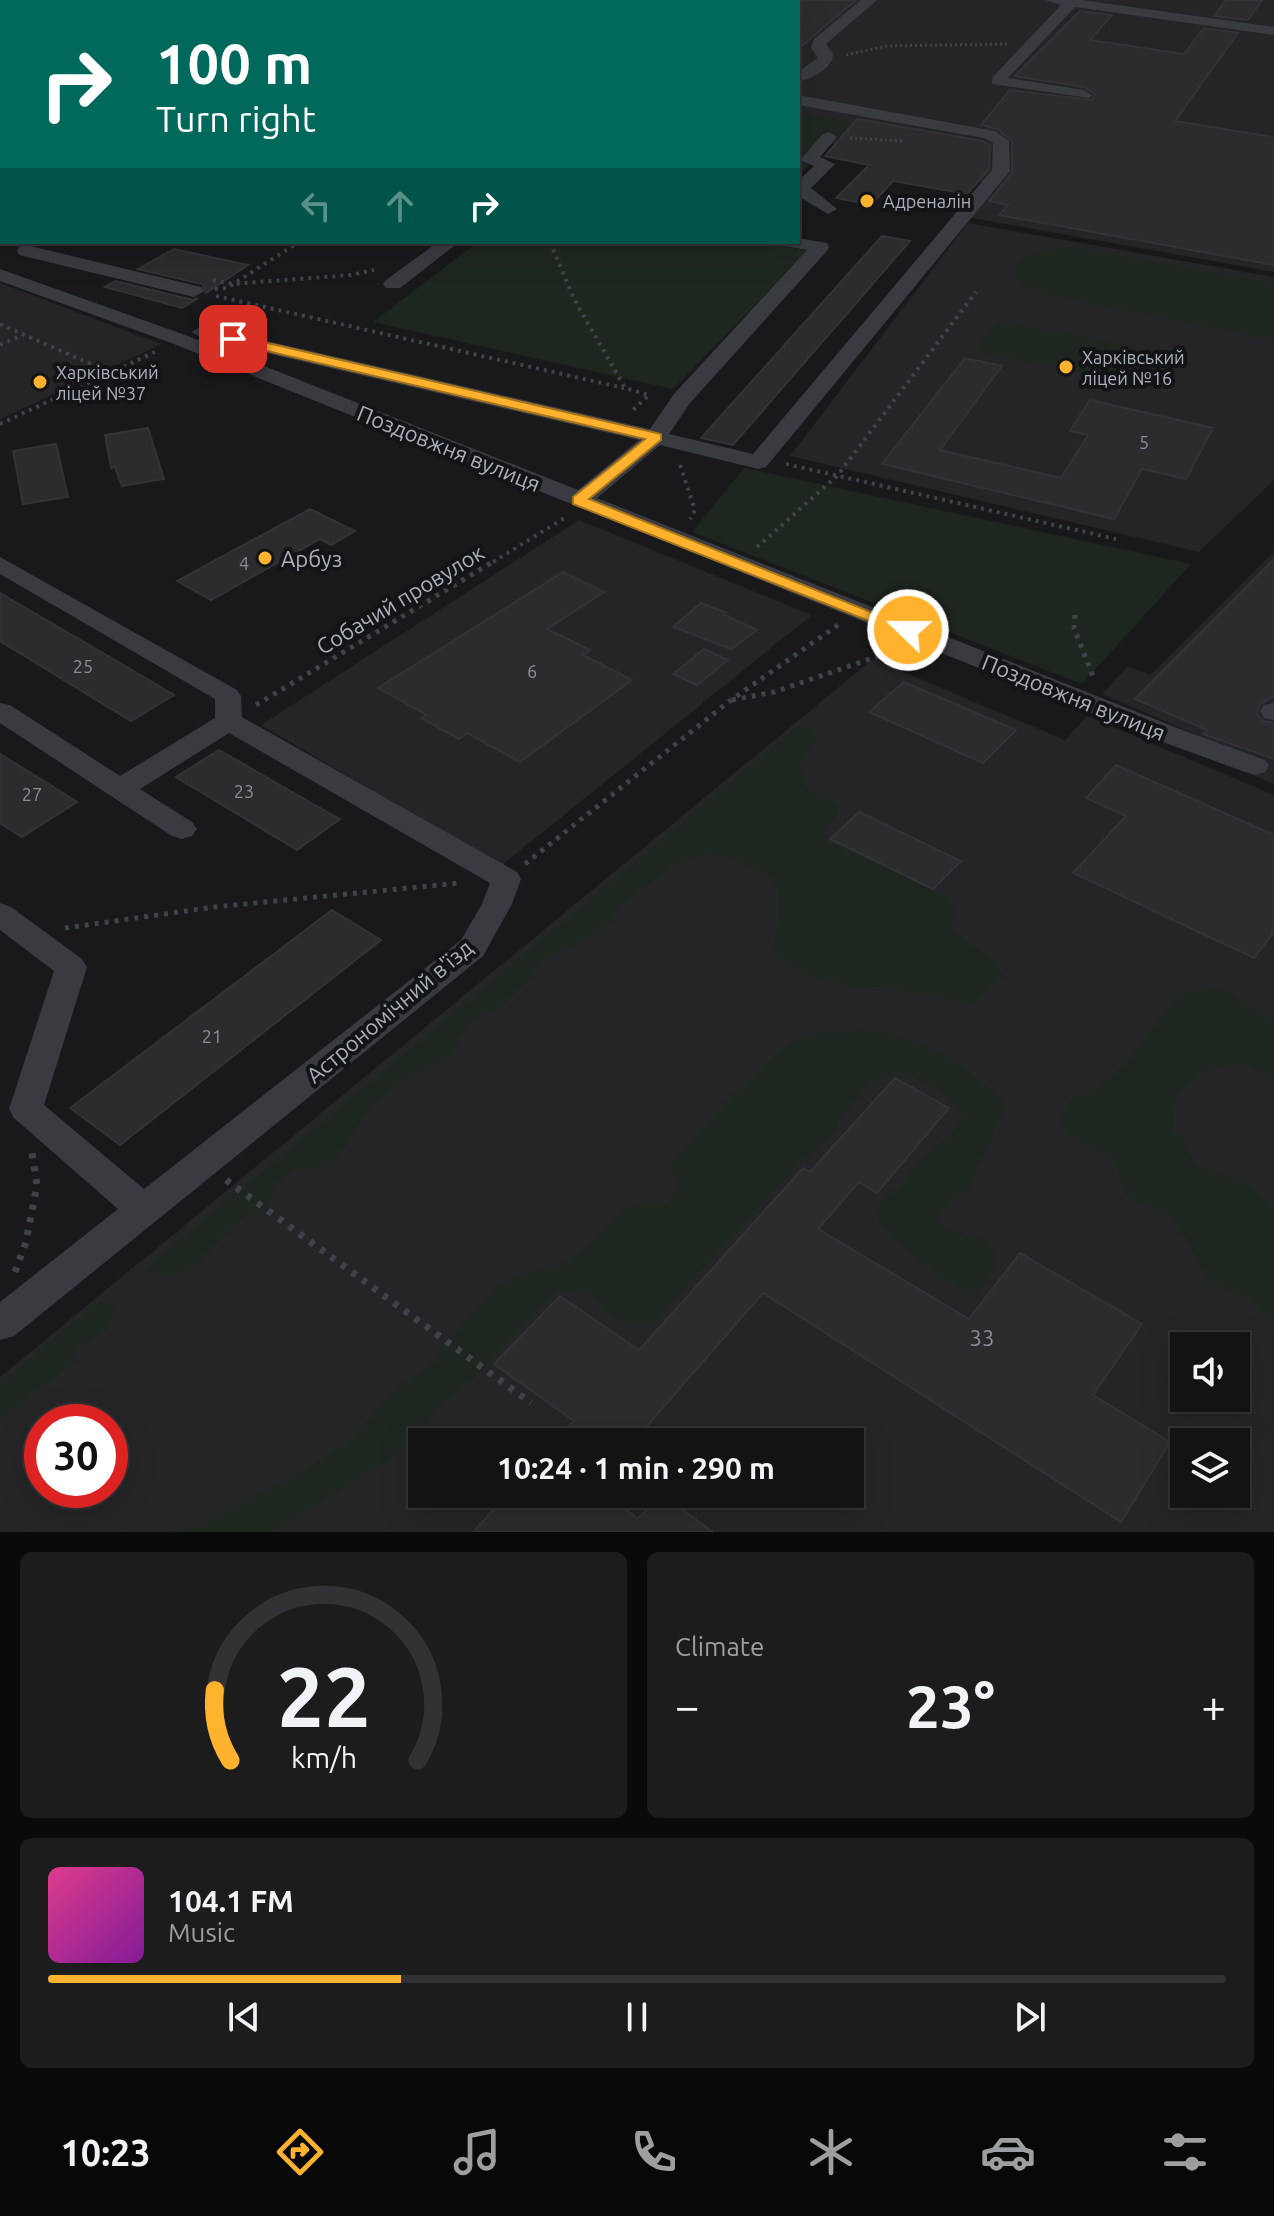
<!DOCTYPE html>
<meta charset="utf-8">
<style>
body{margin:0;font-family:Ubuntu,sans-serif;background:#1c1c1d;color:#f1f3f6;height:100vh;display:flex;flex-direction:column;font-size:30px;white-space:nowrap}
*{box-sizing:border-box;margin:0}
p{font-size:26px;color:#9d9ea0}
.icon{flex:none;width:44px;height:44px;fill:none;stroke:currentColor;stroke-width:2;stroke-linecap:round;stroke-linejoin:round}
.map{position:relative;height:1532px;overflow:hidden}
.details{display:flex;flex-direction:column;gap:20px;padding:20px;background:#0a0a0b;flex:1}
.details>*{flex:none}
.banner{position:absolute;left:0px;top:0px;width:800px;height:244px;box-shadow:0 8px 32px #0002,0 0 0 2px #323234;background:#00695c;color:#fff;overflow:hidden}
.tools{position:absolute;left:1170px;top:1332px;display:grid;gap:16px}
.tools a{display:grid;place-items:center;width:80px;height:80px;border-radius:0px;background:#131314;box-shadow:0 8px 32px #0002,0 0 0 2px #323234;font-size:40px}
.speed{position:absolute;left:24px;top:1404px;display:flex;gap:16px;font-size:40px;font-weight:700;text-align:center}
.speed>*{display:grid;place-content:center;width:104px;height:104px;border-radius:50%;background:#131314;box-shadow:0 8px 32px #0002,0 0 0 2px #323234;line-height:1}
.speed .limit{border:12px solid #d22;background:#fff;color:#111}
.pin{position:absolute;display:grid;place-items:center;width:68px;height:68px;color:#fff;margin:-34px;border-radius:16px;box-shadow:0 4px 12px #0006}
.me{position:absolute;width:88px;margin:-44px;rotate:292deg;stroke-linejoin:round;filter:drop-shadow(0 0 6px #0008)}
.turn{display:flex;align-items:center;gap:28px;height:168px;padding:0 24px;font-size:36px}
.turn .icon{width:104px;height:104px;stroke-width:2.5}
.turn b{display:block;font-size:56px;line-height:68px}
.lanes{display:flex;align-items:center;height:76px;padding:0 24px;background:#0003;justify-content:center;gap:40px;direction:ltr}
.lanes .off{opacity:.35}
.big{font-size:60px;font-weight:700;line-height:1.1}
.details .card{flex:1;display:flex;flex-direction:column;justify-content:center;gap:12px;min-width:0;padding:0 28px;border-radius:12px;background:#1c1c1d}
.details .dial{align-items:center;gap:0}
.dial svg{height:208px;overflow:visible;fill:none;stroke:#323234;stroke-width:7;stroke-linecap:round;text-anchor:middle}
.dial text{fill:#f1f3f6;stroke:none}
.song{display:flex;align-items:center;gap:24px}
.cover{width:96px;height:96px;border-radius:12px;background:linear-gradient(135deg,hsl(330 70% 55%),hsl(290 70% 35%))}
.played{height:8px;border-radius:4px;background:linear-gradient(90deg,#feb22e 30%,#323234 30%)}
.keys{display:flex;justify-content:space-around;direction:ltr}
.heat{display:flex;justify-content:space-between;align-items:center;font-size:44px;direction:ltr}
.details .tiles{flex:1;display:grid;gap:20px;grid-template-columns:1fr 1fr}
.card:last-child{grid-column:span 2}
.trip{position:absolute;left:408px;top:1428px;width:456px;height:80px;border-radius:0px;background:#131314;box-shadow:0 8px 32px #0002,0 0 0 2px #323234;font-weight:700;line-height:80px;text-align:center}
.menu{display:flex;height:128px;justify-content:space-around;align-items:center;background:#080808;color:#9d9ea0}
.menu .icon{width:56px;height:56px}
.menu .selected{color:#feb22e}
.menu b{font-size:36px;color:#f1f3f6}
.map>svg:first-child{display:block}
.built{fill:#252528;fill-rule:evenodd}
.green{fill:#1e271f}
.building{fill:#2c2c2f;stroke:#333337;stroke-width:2}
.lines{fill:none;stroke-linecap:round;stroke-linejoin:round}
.path-far3{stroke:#3f4248;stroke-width:3;stroke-dasharray:2 3;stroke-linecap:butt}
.path-far2{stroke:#3f4248;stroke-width:4;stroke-dasharray:3 5;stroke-linecap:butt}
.path-far1{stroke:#3f4248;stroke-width:5;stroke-dasharray:4 6;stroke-linecap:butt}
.path{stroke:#3f4248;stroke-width:7;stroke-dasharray:5 8;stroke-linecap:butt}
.minor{fill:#393b41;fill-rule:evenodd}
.route{fill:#feb22e;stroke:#a5741e;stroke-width:2}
.poi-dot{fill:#feb22e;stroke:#141416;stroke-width:3}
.labels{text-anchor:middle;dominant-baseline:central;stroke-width:8;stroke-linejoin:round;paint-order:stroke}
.far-poi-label{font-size:18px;fill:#aab0bc;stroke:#141416;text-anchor:start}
.number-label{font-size:18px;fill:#8a8e98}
.street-label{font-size:22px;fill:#aab0bc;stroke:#141416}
.poi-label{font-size:22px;fill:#aab0bc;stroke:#141416;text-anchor:start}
.near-number-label{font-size:22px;fill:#8a8e98}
</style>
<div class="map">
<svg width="1274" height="1532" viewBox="0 0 1274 1532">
<rect width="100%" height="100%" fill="#19191b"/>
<path class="built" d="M244,0H1274V272L967,217L1015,155L798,113V2H240Z
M968,223L1274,277V480L1199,552L790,456Z
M0,283L137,335L162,344L0,419Z
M579,520L812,615L501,866L261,725Z
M1274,551V784L1251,774L1262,763L1102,694L1128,666L1150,675Z
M873,659L1065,740L1087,716L1274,795V1532H0V1377ZM1184,1346H1236V1398H1184ZM42,1422H110V1490H42ZM422,1442H850V1494H422ZM1184,1442H1236V1494H1184Z"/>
<path class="green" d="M798,113L1016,154L993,184L893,167L902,156L831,144L798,175Z
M478,242H763L808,251L673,389L373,322Z
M1060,248L1084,249L1274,283V340L1042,293C1027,287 1012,282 1016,264L1026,257Z
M997,321L1140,348L1120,380L975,351Z
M744,468L1191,564L1082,684L692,532Z
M805,724L815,731L816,741L798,763L806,787L839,807L836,819L825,828V840L949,899L955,909L950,929L990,957L1003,976L973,1003L880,987L851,986L800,972L771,952L779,920V889L767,874L727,856L703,854L674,865L622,904L608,924L579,943L545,958L527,981L502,1006L473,1019L462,1033L453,1055L406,1079L371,1106L339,1155L319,1167L293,1170L274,1185L269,1205C258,1211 246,1216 236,1224C206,1249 190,1290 143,1271L798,726Z
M1203,987L1225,991L1274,1021V1080L1246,1063L1212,1067L1176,1094L1172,1130L1182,1136L1195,1165L1246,1184L1274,1207V1321L1267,1318L1250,1299L1207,1281L1188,1241L1170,1216L1126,1195L1113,1159L1067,1135L1060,1117L1075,1095L1097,1090L1129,1060L1177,996Z
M860,1030C914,1032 973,1068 1008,1108L996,1125L992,1142L979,1162L970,1188L950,1203L937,1219L946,1229L988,1240L996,1255L992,1273L979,1291L969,1294C933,1275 906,1250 877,1222L880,1202L902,1185L915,1165L951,1135L963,1114C945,1089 924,1080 895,1071L873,1081L857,1098L839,1120L834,1134L800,1163L652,1324C644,1325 634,1327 627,1324C592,1311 607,1288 556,1290L468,1384L443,1401L415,1435L386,1461L303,1513L271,1532H162L200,1527L299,1473L347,1443L395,1391L433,1363L459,1329L498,1287L526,1273L562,1266L594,1241L626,1207L648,1202L670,1204L677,1184L671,1165C692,1139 782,1038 811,1034C827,1031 843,1035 860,1030Z
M102,1299L115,1309L107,1329L76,1350L75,1361L0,1420V1383Z"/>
<path class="building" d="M798,0H856L798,49Z
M1226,0H1262L1248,20L1214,16Z
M1080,11L1112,15L1090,40L1184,54L1204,28L1238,33L1175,121L1274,137V265L999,215L1008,205L989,201L1012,173V141L997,129L981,125L1010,90L1092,100L1095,94L1084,87L1015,76Z
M857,119L983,141L990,145L989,169L967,194L893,181L871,205L836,198L869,165L825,156Z
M882,236L910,241L733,445L701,438Z
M174,249L248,265L206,293L202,284L138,269Z
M115,281L193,300L198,298L182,308L105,287Z
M965,358L1002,366L940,450L1061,478L1088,435L1070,431L1090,400L1213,428L1186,479L1142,469L1114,519L882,464Z
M148,428L164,479L122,486L115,467L111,468L105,435Z
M56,444L68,497L23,504L13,451Z
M310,509L355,531L331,545L320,539L211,600L177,581Z
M1274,559V696L1260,704L1257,714L1263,721L1274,723V759L1203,734L1207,730L1135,699Z
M563,572L604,592L547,629L590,650L583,655L632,680L520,762L467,733L459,739L421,718L427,715L378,688Z
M0,593L103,653L174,695L131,721L0,641Z
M701,603L727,613L725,615L757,630L731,649L673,627Z
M704,649L728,660L697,685L673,674Z
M904,682L1016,730L983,763L869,712Z
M219,750L313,804L340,819L297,850L176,777Z
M0,754L52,786L77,802L22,837L0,823Z
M1116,765L1274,835V932L1254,958L1073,873L1126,816L1086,798Z
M859,812L961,861L933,889L830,839Z
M332,910L381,940L120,1145L70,1108Z
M895,1078L949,1108L877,1193L859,1182L818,1229L969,1319L1020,1253L1142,1324L1093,1395L1170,1442L1121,1522L763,1293L633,1442H555L574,1421L494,1364L560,1296L639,1350L803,1168L810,1172Z
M508,1494H605L638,1519L661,1494L713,1532H473Z"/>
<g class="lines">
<path class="path-far3" d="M13,0L25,2
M0,1L3,2
M147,2L151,0
M846,55L887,46L1007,44
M850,138L904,141"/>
<path class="path-far2" d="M550,242L574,299L625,388L649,395L631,412
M213,280L232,284L351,275L374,270
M215,289L227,288L299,242
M216,296L624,388
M0,324L109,372
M0,345L23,335
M0,424L155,352
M786,464L1116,539
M680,465L695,510L690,519
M757,547L837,476L976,292
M493,562L566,517"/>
<path class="path-far1" d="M1075,615L1074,628L1094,679
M732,700L774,692L893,651
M256,705L496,560
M525,864L731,700L838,625
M65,928L214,907L460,883"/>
<path class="path" d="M226,1180L531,1403
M15,1272L26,1242L37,1185L32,1153"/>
<path class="minor" d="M201,0H218L200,2Z
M396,0H413L414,2H397Z
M444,0H469L470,2H445Z
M720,0H736L719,2Z
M861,0H877L826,44L833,54C832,70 812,78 798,82V72L818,58L811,48L814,39Z
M1045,0H1082L1274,27V35L1075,7L1008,78L1084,90L1092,95L1090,98L992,84V78L1061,5Z
M2,94V104L0,105V95Z
M798,95L995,131L1009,141L1010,171L766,467L758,469L660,445L597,498L1180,729L1265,760L1269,766L1265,772L1255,775L1245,772L1160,741L174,344L0,281V269L188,336L578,490L639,440L202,338L192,332L202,326L650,429L674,394L807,250L785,246L783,242H798V238L827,243L829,247L827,251L690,403L669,434L753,454L992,170L993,143L984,138L798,105Z
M829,132L837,137L820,157L835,164L811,188L837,209L828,214L798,196V181L814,166L800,160L823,134Z
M438,242H459L400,288H386L383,284L386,280Z
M26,245L201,287L204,291L194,297L19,255L17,251L19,247Z
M0,557L237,690L241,696L242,717L517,872L521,879L512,904L483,956L14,1336L0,1340V1302L118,1209L14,1118L9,1109L54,971L0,930V903L11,907L82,959L87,967L44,1105L144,1189L461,940L482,904L490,883L229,733L140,789L192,822L197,829L192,836L182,839L172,836L0,723V703L10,705L120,776L215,718V699L0,574Z
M1273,703H1274V720L1264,718L1260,711L1263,705Z"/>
</g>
<path class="route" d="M233,335L661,434V440L589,499L916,630L908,635L902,634L573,504V497L645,439L228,342L226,339Z"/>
<g class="poi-dot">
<circle cx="867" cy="201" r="8"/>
<circle cx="1066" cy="367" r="8"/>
<circle cx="40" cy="382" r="8"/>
<circle cx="265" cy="558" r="8"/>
</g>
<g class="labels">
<g class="far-poi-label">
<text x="883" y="201">Адреналін</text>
<text x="1082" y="357">Харківський<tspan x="1082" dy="21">ліцей №16</tspan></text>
<text x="56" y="372">Харківський<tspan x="56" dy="21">ліцей №37</tspan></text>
</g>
<g class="number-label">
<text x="1144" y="442">5</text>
<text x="244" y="563">4</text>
<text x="83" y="666">25</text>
<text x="532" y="671">6</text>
<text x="244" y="791">23</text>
<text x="32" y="794">27</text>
<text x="212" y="1036">21</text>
</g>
<g class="street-label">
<text transform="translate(449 448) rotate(22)">Поздовжня вулиця</text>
<text transform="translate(400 599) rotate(-31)">Собачий провулок</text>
<text transform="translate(1074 697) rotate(22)">Поздовжня вулиця</text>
<text transform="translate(389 1011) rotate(-40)">Астрономічний в'їзд</text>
</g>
<g class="poi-label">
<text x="281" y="558">Арбуз</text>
</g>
<g class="near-number-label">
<text x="982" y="1337">33</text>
</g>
</g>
</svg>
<div class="tools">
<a><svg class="icon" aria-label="sound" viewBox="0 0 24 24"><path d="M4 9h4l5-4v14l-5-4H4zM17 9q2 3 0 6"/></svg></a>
<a><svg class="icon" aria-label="layers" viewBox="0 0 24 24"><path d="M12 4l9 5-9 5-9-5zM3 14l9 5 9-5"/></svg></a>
</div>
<div class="speed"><div class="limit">30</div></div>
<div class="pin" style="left:233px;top:339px;background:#d93025"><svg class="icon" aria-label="arrive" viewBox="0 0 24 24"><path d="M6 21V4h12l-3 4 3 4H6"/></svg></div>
<svg class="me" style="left:908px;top:630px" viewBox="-20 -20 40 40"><circle r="17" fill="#feb22e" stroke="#fff" stroke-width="3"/><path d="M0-11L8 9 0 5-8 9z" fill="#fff"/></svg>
<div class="trip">10:24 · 1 min · 290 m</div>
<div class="banner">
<div class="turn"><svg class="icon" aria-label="right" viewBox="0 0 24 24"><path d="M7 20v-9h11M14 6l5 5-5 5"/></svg><div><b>100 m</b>Turn right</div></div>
<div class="lanes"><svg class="icon off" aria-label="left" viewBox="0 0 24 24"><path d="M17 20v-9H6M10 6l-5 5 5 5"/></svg><svg class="icon off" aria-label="ahead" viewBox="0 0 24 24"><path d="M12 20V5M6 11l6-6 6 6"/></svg><svg class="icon" aria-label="right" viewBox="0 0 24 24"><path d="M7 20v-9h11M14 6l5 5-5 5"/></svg></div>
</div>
</div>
<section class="details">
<div class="tiles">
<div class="card dial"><svg viewBox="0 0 100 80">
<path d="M14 69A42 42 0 1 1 86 69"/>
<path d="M14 69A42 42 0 0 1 8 42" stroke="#feb22e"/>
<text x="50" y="56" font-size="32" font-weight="700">22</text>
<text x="50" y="72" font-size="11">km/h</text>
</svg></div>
<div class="card"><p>Climate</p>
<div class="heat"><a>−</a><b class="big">23°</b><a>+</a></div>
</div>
<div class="card">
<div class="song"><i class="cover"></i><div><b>104.1 FM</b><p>Music</p></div></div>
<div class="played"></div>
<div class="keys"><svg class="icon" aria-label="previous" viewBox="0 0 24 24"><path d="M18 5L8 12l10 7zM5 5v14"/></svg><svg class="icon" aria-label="pause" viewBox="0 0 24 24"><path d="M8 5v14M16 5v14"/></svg><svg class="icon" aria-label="next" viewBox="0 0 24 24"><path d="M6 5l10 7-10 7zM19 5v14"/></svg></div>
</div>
</div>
</section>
<nav class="menu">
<b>10:23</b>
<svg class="icon selected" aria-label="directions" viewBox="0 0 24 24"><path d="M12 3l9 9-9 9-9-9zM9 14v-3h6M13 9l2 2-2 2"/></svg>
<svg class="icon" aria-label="music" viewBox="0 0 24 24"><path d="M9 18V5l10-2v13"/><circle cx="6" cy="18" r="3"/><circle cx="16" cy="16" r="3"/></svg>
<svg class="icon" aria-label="phone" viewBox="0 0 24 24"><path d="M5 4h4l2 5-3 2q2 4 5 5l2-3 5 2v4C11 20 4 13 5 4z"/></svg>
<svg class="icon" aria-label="climate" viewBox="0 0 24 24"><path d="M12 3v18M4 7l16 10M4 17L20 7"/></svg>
<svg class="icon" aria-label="car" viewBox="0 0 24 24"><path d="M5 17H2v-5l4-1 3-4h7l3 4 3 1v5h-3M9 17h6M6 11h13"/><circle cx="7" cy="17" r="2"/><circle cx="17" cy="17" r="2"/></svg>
<svg class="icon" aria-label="filters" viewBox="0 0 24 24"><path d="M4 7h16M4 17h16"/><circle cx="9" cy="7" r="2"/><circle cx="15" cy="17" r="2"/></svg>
</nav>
